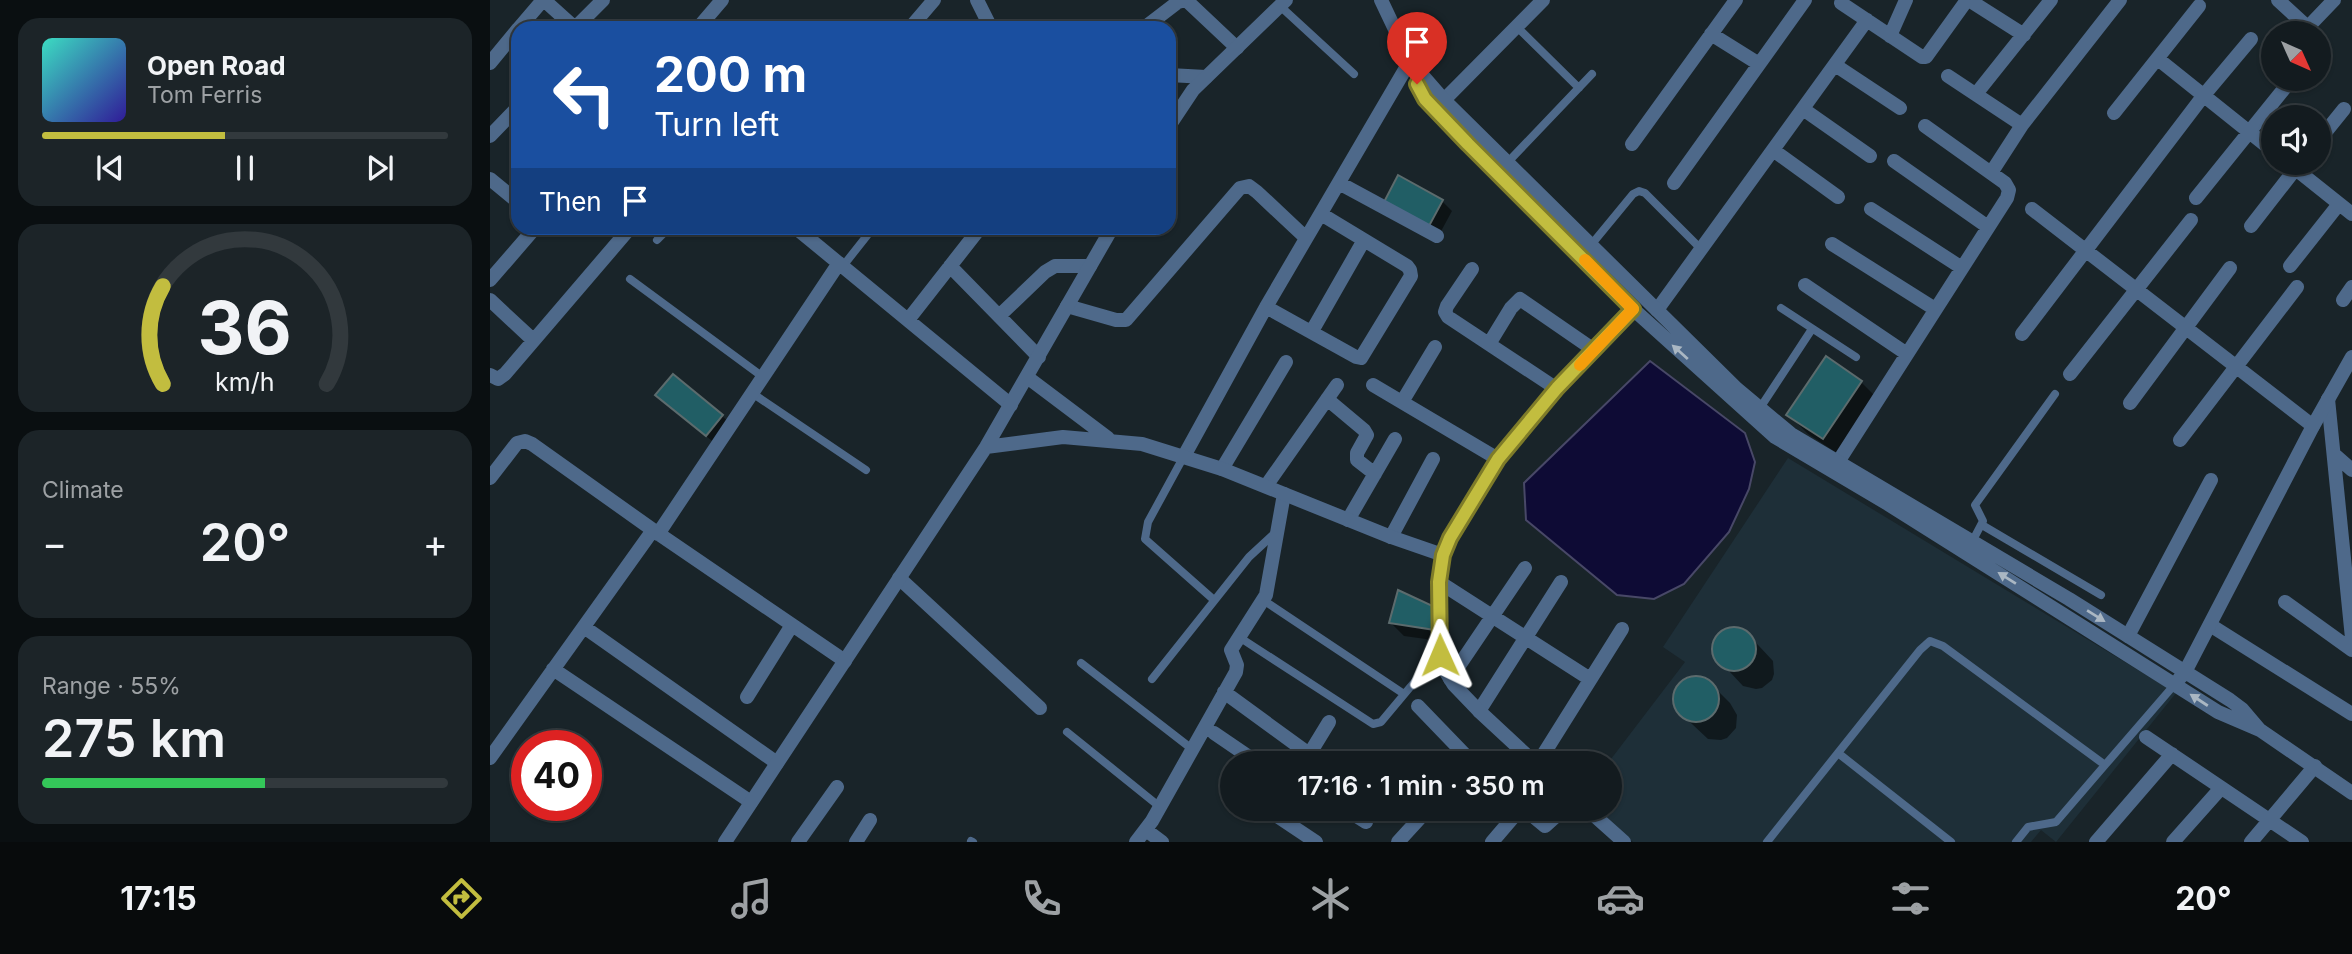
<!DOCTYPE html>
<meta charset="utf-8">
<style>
body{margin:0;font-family:Inter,sans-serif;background:#1c2428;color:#f1f3f6;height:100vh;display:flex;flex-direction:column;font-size:26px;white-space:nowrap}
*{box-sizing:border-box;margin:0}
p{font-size:23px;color:#9da1a4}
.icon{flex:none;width:38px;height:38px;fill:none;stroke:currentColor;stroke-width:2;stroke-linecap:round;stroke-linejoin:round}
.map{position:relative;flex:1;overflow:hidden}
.sheet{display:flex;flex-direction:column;gap:18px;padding:18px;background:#0a0f11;width:490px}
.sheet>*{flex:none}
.banner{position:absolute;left:21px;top:21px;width:665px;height:214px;border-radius:21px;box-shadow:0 2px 5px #0004,0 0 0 2px #32393d;background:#1a4fa0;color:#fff;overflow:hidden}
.needle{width:46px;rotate:135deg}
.buttons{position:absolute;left:1771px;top:21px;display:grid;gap:14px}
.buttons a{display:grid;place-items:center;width:70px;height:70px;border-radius:50%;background:#131b1f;box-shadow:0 2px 5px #0004,0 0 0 2px #32393d;font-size:35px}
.speed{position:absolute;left:21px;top:730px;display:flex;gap:14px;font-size:35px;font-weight:700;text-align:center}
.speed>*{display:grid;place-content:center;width:91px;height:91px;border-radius:50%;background:#131b1f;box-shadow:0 2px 5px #0004,0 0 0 2px #32393d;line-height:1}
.speed .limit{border:10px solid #d22;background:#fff;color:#111}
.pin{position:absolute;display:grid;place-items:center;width:60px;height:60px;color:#fff;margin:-72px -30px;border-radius:50% 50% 50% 0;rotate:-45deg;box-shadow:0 0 7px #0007}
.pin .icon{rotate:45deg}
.me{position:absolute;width:77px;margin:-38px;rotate:359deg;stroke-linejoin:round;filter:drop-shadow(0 0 5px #0008)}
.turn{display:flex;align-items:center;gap:24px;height:147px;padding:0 28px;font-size:32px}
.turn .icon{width:91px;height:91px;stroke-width:2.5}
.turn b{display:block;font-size:49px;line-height:60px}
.then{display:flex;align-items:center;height:66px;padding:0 28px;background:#0003;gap:14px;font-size:26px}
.big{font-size:52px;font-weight:600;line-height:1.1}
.sheet .tile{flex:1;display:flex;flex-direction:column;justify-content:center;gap:10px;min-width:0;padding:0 24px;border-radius:21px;background:#1c2428}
.sheet .dial{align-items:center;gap:0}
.dial svg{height:182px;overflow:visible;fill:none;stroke:#32393d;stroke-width:7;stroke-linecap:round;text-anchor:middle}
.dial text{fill:#f1f3f6;stroke:none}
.song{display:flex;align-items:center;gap:21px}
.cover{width:84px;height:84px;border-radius:10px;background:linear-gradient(135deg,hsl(170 70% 55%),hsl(250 70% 35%))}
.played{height:7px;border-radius:4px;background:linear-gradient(90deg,#c2bd3f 45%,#32393d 45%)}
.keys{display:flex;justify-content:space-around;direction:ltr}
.heat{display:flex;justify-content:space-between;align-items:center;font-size:38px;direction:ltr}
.charge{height:10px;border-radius:5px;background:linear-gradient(90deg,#34c759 55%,#32393d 0)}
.trip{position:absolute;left:730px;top:751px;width:402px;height:70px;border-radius:35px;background:#131b1f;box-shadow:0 2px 5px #0004,0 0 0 2px #32393d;font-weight:600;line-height:70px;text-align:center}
.tab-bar{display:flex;height:112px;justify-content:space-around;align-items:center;background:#080b0c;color:#9da1a4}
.tab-bar .icon{width:49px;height:49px}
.tab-bar .active{color:#c2bd3f}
.tab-bar b{font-size:32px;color:#f1f3f6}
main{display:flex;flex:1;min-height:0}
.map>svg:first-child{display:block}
.built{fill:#1e2f38}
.water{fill:#0e0b35;stroke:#484867;stroke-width:2}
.shadow{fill:#0007}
.building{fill:#215e65;stroke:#5c6b6d;stroke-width:2}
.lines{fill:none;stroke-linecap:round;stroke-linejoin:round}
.service{stroke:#4e698a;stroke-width:8}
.minor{stroke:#4e698a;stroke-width:14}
.tertiary{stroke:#4e698a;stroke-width:14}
.oneway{fill:#aab7c3}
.route-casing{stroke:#7e7b29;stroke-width:18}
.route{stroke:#c2bd3f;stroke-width:12}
.slow{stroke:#f59e0b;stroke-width:12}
</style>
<main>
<section class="sheet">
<div class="tile">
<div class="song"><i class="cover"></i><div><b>Open Road</b><p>Tom Ferris</p></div></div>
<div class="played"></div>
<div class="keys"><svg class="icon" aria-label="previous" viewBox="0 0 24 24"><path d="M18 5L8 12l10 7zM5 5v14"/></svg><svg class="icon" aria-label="pause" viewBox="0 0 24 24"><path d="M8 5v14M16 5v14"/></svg><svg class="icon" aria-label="next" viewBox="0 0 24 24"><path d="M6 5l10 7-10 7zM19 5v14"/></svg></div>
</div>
<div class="tile dial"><svg viewBox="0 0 100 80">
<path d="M14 69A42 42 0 1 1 86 69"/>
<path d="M14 69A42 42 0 0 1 14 26" stroke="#c2bd3f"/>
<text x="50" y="56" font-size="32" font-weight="700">36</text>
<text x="50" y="72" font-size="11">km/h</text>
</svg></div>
<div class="tile"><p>Climate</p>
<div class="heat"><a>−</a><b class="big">20°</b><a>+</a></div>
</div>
<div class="tile"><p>Range · 55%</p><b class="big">275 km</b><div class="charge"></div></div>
</section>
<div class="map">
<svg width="1862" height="842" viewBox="0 0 1862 842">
<rect width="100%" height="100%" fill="#192429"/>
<path class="built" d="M1298,458L1686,693L1566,842L1551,830L1541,842H1143L1102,809L1120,808L1118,763L1195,662L1173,647Z"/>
<path class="water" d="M1160,361L1255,433L1265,462L1259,489L1239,532L1194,584L1164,599L1127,595L1036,520L1034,483Z"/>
<path class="shadow" d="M952,201L962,211L949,235L906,211Z
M1371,382L1390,401L1353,457L1318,434L1299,415Z
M177,405L232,416L242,425L226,444Z
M946,609L959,623L957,642L914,636L901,623Z
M1249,629L1255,631L1283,661L1284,674L1282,680L1272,688L1266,689L1253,686L1225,656L1224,644L1226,638L1236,630Z
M1201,679L1214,680L1220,683L1240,703L1247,715L1246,728L1237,738L1231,740L1218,739L1187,710L1185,698L1190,685Z"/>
<path class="building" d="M908,175L953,200L939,226L894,202Z
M1336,356L1372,381L1333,439L1296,415Z
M183,374L233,415L216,436L165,395Z
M908,590L947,608L945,630L899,623Z
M1222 649a22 22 0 1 1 44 0a22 22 0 1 1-44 0Z
M1183 699a23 23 0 1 1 46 0a23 23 0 1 1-46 0Z"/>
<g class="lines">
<path class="service" d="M790,6L864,74
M1027,27L1089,88
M1017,163L1102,74
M167,240L179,228
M1101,245L1143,194L1149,191L1155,193L1211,249
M353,266L383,228
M140,279L273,377
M1291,308L1366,357
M262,393L376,470
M1270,408L1322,329
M694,456L658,522L655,539L724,600
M1492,525L1611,595
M1482,542L1493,521L1485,505L1565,394
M773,600L914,694
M749,637L883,724L891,722L932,673
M591,663L702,749
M662,679L759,557L785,533
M577,732L670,807
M1348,753L1461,842
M481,841L483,842
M1277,842L1430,650L1440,641L1453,646L1615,765L1685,684
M1526,842L1538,827L1566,822L1615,765"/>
<path class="minor" d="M54,0L85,28
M487,0L501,28
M1479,0L1534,35
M1788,0L1814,24L1820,25L1844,0
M1351,3L1432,57H1436L1477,0
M29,28L53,0
M85,28L113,0
M208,28L232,0
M420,28L444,0
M654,28L688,2L696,0L747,48
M1221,34L1269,64
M1400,36L1416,0
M1668,59L1783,151
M0,63L28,29
M1345,65L1410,108
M679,75L716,77
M1458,76L1532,125
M1486,94L1561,0
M954,100L1053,0
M1313,109L1380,156
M1624,113L1709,6
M0,136L28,107
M1829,140L1854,109
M1142,144L1246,0
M1283,150L1348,197
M1404,161L1498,227
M1798,163L1862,214
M1501,173L1532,125L1630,0
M0,179L28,202
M849,183L947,236
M1184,183L1315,0
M1706,198L1802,79
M1381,209L1472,268
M1542,209L1823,426
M1761,226L1810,163
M306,228L521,405
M1342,244L1445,309
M460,266L549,357
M1800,266L1849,204
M982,269L957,306L955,312L958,317L1067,389
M0,280L45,228
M1315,285L1417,354
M0,300L43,340
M1853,300L1862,287
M577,306L626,320H636L750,188L759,186L767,192L816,238
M776,307L866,357L871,358L921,276L920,270L917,266L831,214
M1167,310L1377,20
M509,316L555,272L565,266H600
M418,320L490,228
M822,331L874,240
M1532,334L1714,95L1761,39
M999,344L1021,308L1030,299L1104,350
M1580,374L1701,220
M0,375L8,379L15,374L140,228
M883,385L1008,459
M837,399L874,430L877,435L867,453V460L885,474
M1838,399L1862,638
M912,402L945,347
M1640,403L1740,268
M1690,440L1807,287
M694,456L776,307L920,61
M1846,456L1862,470
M1348,462L1517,198L1519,190L1515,183L1435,126
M732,469L796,362
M0,478L27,443L35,441L42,444L163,530L355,661
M776,486L847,385
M858,520L905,439
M168,534L349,263
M901,537L943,459
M409,578L550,708
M949,582L1100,679
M1795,602L1862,650
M1720,625L1862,714
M94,627L287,763
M1638,636L1721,480
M63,669L261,802
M960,679L1035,568
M734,692L819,754
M257,697L302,625
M928,706L983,763
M989,711L1071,582
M724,733L768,763
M1656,737L1812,842
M0,758L163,530
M814,763L839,722
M1048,763L1132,629
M786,808L787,816L826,842
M854,808L876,822
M1033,808L1055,826L1075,808
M656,830L672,842
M308,842L347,787
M366,842L380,820
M646,842L662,821L746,672L747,665L741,650L776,595L794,494
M908,842L929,819
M1002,842L1031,808
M1606,842L1682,754
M1683,842L1731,788
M1761,842L1825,766"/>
<path class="tertiary" d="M891,0L920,61L954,100L1247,389L1301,434L1579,599L1740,700L1752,709L1769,729
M927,71V84L935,99L978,144L1143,309L1285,437L1398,504L1728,712L1770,730L1862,793
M679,126L703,90L796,0
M537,377L618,438
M496,447L573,437L652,444L732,469L901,537L953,555
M1689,679L1695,672L1823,426L1862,357
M1045,763L989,711L964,685L956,672L950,655L949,582L953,555L960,538L1008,459L1067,389L1143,309
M1096,808L1134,842
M235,842L496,447L622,228"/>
</g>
<defs><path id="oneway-solid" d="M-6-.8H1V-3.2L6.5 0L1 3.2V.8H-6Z" transform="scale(1.75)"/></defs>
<g class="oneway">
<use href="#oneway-solid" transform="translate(1190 352) rotate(-138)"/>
<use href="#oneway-solid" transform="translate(1517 578) rotate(-148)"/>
<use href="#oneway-solid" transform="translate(1606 616) rotate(32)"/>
<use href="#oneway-solid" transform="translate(1709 700) rotate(-147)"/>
</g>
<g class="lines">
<g class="route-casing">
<path id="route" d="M927,84L935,99L978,144L1143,309L1067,388L1008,459L960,538L953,555L949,582L950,655"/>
</g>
<use href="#route" class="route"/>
<path class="slow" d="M1090,365L1143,309L1095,260"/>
</g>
</svg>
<div class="buttons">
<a><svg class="needle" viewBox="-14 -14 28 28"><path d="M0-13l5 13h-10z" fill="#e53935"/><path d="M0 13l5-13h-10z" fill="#9da1a4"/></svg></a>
<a><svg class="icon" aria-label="sound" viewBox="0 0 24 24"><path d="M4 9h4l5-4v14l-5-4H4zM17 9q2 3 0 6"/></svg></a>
</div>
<div class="speed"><div class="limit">40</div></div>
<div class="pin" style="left:927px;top:84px;background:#d93025"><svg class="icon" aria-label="arrive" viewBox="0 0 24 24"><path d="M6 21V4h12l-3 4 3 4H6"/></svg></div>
<svg class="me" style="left:950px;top:655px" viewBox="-20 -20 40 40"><path d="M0-17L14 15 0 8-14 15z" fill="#c2bd3f" stroke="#fff" stroke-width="4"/></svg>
<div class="trip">17:16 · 1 min · 350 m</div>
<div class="banner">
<div class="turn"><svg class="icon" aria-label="left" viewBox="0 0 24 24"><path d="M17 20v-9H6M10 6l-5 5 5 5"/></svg><div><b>200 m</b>Turn left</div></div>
<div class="then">Then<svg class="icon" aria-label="arrive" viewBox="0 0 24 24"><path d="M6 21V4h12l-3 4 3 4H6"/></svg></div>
</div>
</div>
</main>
<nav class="tab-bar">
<b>17:15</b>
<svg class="icon active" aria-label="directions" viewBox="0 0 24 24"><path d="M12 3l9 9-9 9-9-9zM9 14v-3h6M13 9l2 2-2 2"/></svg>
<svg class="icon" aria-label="music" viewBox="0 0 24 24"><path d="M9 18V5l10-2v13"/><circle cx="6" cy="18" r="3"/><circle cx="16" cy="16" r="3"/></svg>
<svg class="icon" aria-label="phone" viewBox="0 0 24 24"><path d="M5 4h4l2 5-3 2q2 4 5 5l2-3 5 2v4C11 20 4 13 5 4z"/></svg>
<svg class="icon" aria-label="climate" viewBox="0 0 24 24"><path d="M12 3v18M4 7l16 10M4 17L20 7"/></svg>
<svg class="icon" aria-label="car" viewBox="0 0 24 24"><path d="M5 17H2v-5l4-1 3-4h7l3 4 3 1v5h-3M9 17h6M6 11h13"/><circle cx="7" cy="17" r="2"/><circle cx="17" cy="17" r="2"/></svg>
<svg class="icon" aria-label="filters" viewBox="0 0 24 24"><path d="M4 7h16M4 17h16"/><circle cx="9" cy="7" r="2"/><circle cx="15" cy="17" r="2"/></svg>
<b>20°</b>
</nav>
